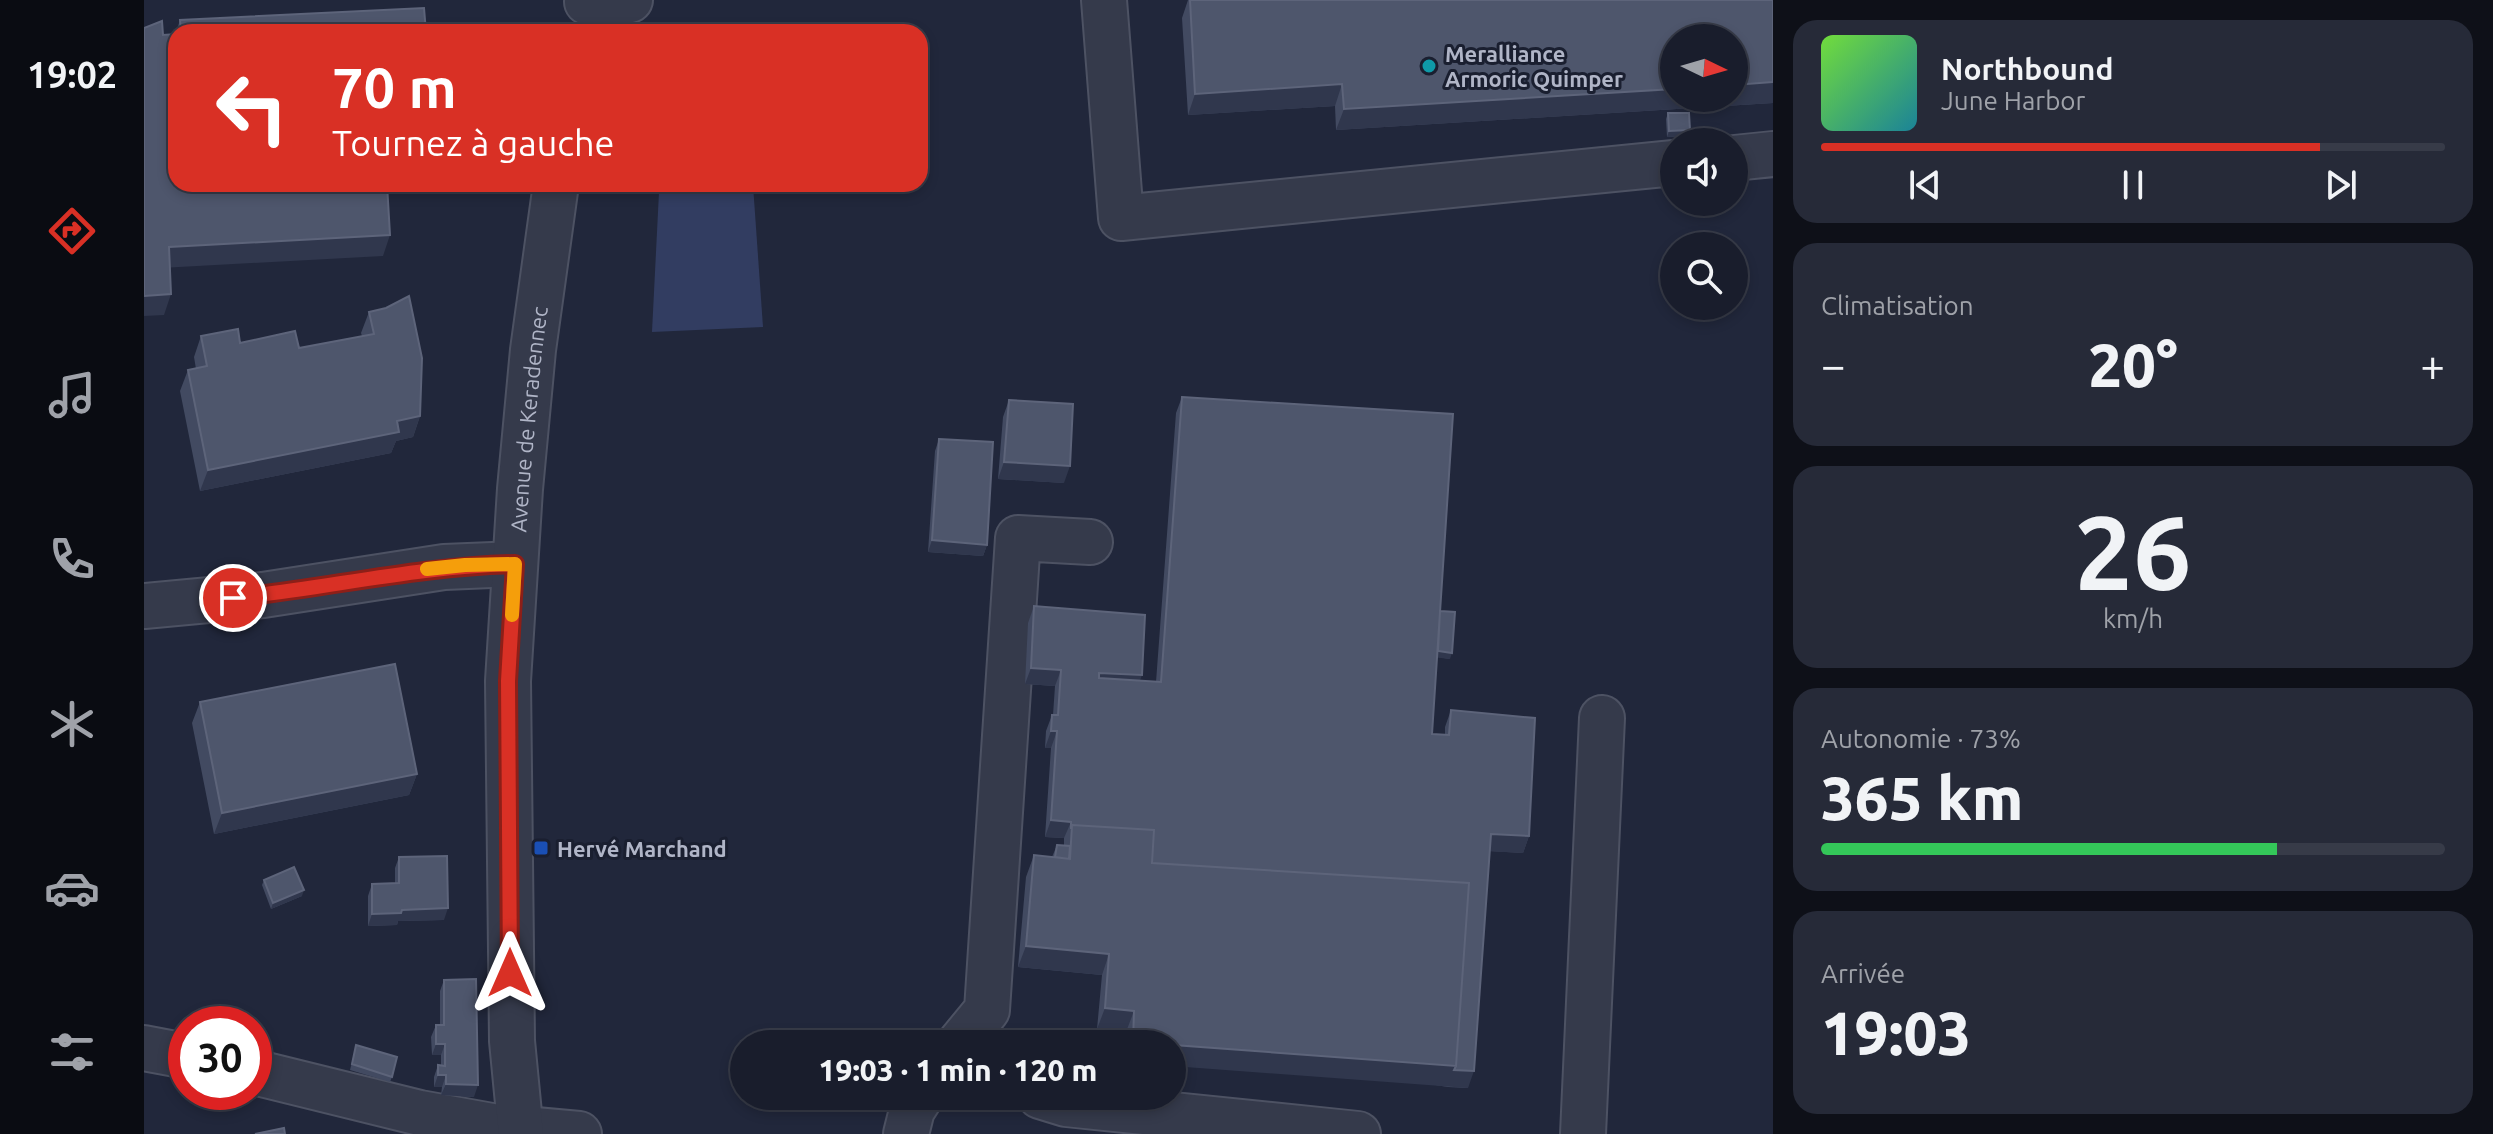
<!DOCTYPE html>
<html lang="fr">
<meta charset="utf-8">
<style>
body{margin:0;font-family:Ubuntu,sans-serif;background:#262a38;color:#f1f3f6;height:100vh;display:flex;flex-direction:column;font-size:30px;white-space:nowrap}
*{box-sizing:border-box;margin:0}
p{font-size:26px;color:#9fa2a9}
.icon{flex:none;width:44px;height:44px;fill:none;stroke:currentColor;stroke-width:2;stroke-linecap:round;stroke-linejoin:round}
.map{position:relative;flex:1;overflow:hidden}
.drawer{display:flex;flex-direction:column;gap:20px;padding:20px;background:#0e1018;width:720px}
.drawer>*{flex:none}
.guide{position:absolute;left:24px;top:24px;width:760px;height:168px;border-radius:24px;box-shadow:0 4px 12px #0003,0 0 0 2px #373b48;background:#d93025;color:#fff;overflow:hidden}
.needle{width:52px;rotate:95deg}
.fabs{position:absolute;left:1516px;top:24px;display:grid;gap:16px}
.fabs a{display:grid;place-items:center;width:88px;height:88px;border-radius:50%;background:#191d2c;box-shadow:0 4px 12px #0003,0 0 0 2px #373b48;font-size:40px}
.speed{position:absolute;left:24px;top:1006px;display:flex;gap:16px;font-size:40px;font-weight:700;text-align:center}
.speed>*{display:grid;place-content:center;width:104px;height:104px;border-radius:50%;background:#191d2c;box-shadow:0 4px 12px #0003,0 0 0 2px #373b48;line-height:1}
.speed .limit{border:12px solid #d22;background:#fff;color:#111}
.pin{position:absolute;display:grid;place-items:center;width:68px;height:68px;color:#fff;margin:-34px;border:4px solid #fff;border-radius:50%;box-shadow:0 2px 8px #0007}
.me{position:absolute;width:88px;margin:-44px;rotate:0deg;stroke-linejoin:round;filter:drop-shadow(0 0 6px #0008)}
.turn{display:flex;align-items:center;gap:28px;height:168px;padding:0 32px;font-size:36px}
.turn .icon{width:104px;height:104px;stroke-width:2.5}
.turn b{display:block;font-size:56px;line-height:68px}
.big{font-size:60px;font-weight:800;line-height:1.1}
.drawer .tile{flex:1;display:flex;flex-direction:column;justify-content:center;gap:12px;min-width:0;padding:0 28px;border-radius:24px;background:#262a38}
.drawer .dial{align-items:center;gap:0}
.dial b{font-size:104px;line-height:1}
.song{display:flex;align-items:center;gap:24px}
.cover{width:96px;height:96px;border-radius:12px;background:linear-gradient(135deg,hsl(100 70% 55%),hsl(190 70% 35%))}
.played{height:8px;border-radius:4px;background:linear-gradient(90deg,#d93025 80%,#373b48 80%)}
.keys{display:flex;justify-content:space-around;direction:ltr}
.heat{display:flex;justify-content:space-between;align-items:center;font-size:44px;direction:ltr}
.charge{height:12px;border-radius:6px;background:linear-gradient(90deg,#34c759 73%,#373b48 0)}
.trip{position:absolute;left:586px;top:1030px;width:456px;height:80px;border-radius:40px;background:#191d2c;box-shadow:0 4px 12px #0003,0 0 0 2px #373b48;font-weight:800;line-height:80px;text-align:center}
main{display:flex;flex:1;min-height:0}
.menu{display:flex;flex-direction:column;width:144px;justify-content:space-around;align-items:center;background:#0a0c12;color:#9fa2a9}
.menu .icon{width:56px;height:56px}
.menu .active{color:#d93025}
.menu b{font-size:36px;color:#f1f3f6}
.map>svg:first-child{display:block}
.water{fill:#323d61}
.lines{fill:none;stroke-linecap:round;stroke-linejoin:round}
.minor-casing{stroke:#4d5263;stroke-width:48}
.minor{stroke:#353a4b;stroke-width:44}
.wall{fill:#424a61}
.shaded-wall{fill:#30374d}
.building{fill:#4e566c;stroke:#5d647a;stroke-width:2}
.route-casing{stroke:#8d1f18;stroke-width:20}
.route{stroke:#d93025;stroke-width:14}
.slow{stroke:#f59e0b;stroke-width:14}
.culture-dot{fill:#0f9aa8;stroke:#1a1f30;stroke-width:3}
.transit-dot{fill:#1a4fb4;stroke:#1a1f30;stroke-width:3}
.labels{text-anchor:middle;dominant-baseline:central;stroke-width:6;stroke-linejoin:round;paint-order:stroke}
.poi-label{font-size:22px;font-weight:bold;fill:#b0b5c7;stroke:#1a1f30;text-anchor:start}
.street-label{font-size:22px;fill:#b0b5c7;stroke:#1a1f30}
</style>
<main>
<nav class="menu">
<b>19:02</b>
<svg class="icon active" aria-label="directions" viewBox="0 0 24 24"><path d="M12 3l9 9-9 9-9-9zM9 14v-3h6M13 9l2 2-2 2"/></svg>
<svg class="icon" aria-label="music" viewBox="0 0 24 24"><path d="M9 18V5l10-2v13"/><circle cx="6" cy="18" r="3"/><circle cx="16" cy="16" r="3"/></svg>
<svg class="icon" aria-label="phone" viewBox="0 0 24 24"><path d="M5 4h4l2 5-3 2q2 4 5 5l2-3 5 2v4C11 20 4 13 5 4z"/></svg>
<svg class="icon" aria-label="climate" viewBox="0 0 24 24"><path d="M12 3v18M4 7l16 10M4 17L20 7"/></svg>
<svg class="icon" aria-label="car" viewBox="0 0 24 24"><path d="M5 17H2v-5l4-1 3-4h7l3 4 3 1v5h-3M9 17h6M6 11h13"/><circle cx="7" cy="17" r="2"/><circle cx="17" cy="17" r="2"/></svg>
<svg class="icon" aria-label="filters" viewBox="0 0 24 24"><path d="M4 7h16M4 17h16"/><circle cx="9" cy="7" r="2"/><circle cx="15" cy="17" r="2"/></svg>
</nav>
<div class="map">
<svg width="1629" height="1134" viewBox="0 0 1629 1134">
<rect width="100%" height="100%" fill="#21273b"/>
<path class="water" d="M609,185L619,327L508,332L515,192Z"/>
<g class="lines">
<g class="minor-casing">
<g id="minor">
<path d="M960,0L977,218L1530,163"/>
<path d="M443,2L469,3L486,0"/>
<path d="M1590,158L1629,154"/>
<path d="M0,606L119,595L300,567L371,564"/>
<path d="M815,1044L843,1010L874,538L946,542"/>
<path d="M0,1048L42,1056"/>
<path d="M110,1072L276,1113L348,1126L435,1134"/>
<path d="M896,1096L922,1104L1214,1134"/>
<path id="s1" d="M377,1134L368,1041L364,681L376,489L389,350L412,184"/>
<path d="M762,1134L768,1110L777,1096"/>
<path d="M1439,1134L1458,718"/>
</g>
</g>
<use href="#minor" class="minor"/>
</g>
<path class="wall" d="M1044,0H1629V103L1192,130L1191,106L1044,115L1038,18Z
M36,20L282,32H32Z
M1524,113L1543,136L1523,137L1522,119Z
M225,312L276,416L269,437L252,441L247,453L56,491L36,391L44,370L52,369L50,357L57,336L96,343L155,348L218,336L217,333Z
M1038,397L1296,611L1306,659L1293,657L1288,734L1301,735V727L1307,710L1385,836L1379,853L1346,851L1324,1088L1304,1087L1028,1044H982V1032L953,1029L958,975L874,967L882,877L890,855L908,857L913,845L920,846V838L901,837L907,748H901L902,731L908,715H909L911,686L881,684L884,623L890,606L996,681L1012,682L1032,413Z
M865,400L920,483L854,479L859,417Z
M795,439L843,545L839,556L784,552L791,451Z
M56,702L273,774L265,795L70,834L48,723Z
M255,857L300,920L254,921L253,925L224,926V896L228,884L251,883V868Z
M120,880L158,896L127,909L118,885Z
M300,980L330,1097L297,1095L298,1087H290V1077L294,1065L297,1066V1055H288L287,1037L292,1025H296V991Z
M212,1045L248,1077L246,1082L206,1070Z"/>
<path class="shaded-wall" d="M1629,82V103L1192,130L1200,109L1530,89V98H1590V85Z
M1198,84L1191,106L1044,115L1051,94Z
M1546,130L1543,136L1523,137L1525,131Z
M246,235L239,256L17,268L25,247Z
M27,294L20,315L0,316V296Z
M276,416L269,437L252,441L247,453L56,491L64,470L253,421Z
M860,462L926,466L920,483L854,479Z
M788,540L843,545L839,556L784,552Z
M1290,651L1308,653L1306,659L1288,657Z
M887,668L917,670L911,686L881,684Z
M955,673L998,675L992,692L949,690Z
M907,731H913L907,748H901Z
M273,774L265,795L70,834L78,813Z
M907,820L927,822L920,838L901,837Z
M1347,834L1385,836L1379,853L1341,851Z
M160,890L158,896L127,909L129,903Z
M304,908L300,920L254,921L253,925L224,926L228,914L258,910Z
M882,946L965,954L958,975L874,967Z
M961,1008L990,1011L982,1032L953,1029Z
M292,1044H301L297,1055H288Z
M1028,1045L1312,1066L1330,1071L1324,1088L1028,1066Z
M294,1075H302L298,1087H290Z
M302,1084L334,1085L330,1097L297,1095Z"/>
<path class="building" d="M1046,0H1629V82L1590,85V38H1530V89L1200,109L1198,84L1051,94Z
M280,8L282,32H37L36,20Z
M18,21L19,35L32,34V184H243L246,235L25,247L27,294L0,296V28Z
M1524,113H1545L1546,130L1525,131Z
M265,296L278,358L276,416L253,421L255,432L64,470L44,370L63,366L57,336L94,329L96,343L151,331L155,348L230,334L225,312L242,308Z
M1038,397L1309,414L1288,734L1305,735L1307,710L1391,718L1385,836L1347,834L1330,1071L1310,1070L1312,1066L1325,883L1008,863L1010,830L928,825L927,829V822L907,820L913,731H907L908,715H914L917,670L887,668L890,606L1001,615L998,675L955,673V678L1017,682Z
M865,400L929,404L926,466L860,462Z
M795,439L849,442L843,545L788,540Z
M1296,611L1311,612L1308,653L1294,651Z
M251,664L273,774L78,813L56,702Z
M928,825L1010,830L1008,863L1325,883L1312,1066L989,1042L990,1011L961,1008L965,954L882,946L890,855L926,859Z
M913,845L926,846L925,859L911,857Z
M303,856L304,908L258,910L257,913L228,914V884L255,883V857Z
M150,867L160,890L129,903L120,880Z
M332,979L334,1085L302,1084V1075H294V1065L301,1066V1044H292V1025H300V980Z
M212,1045L253,1057L248,1077L208,1064Z
M140,1128L141,1134H111Z"/>
<g class="lines">
<g class="route-casing">
<path id="route" d="M89,598C184,588 276,566 371,564L364,681L366,973"/>
</g>
<use href="#route" class="route"/>
<path class="slow" d="M283,569L321,565L371,564L368,615"/>
</g>
<circle class="culture-dot" cx="1285" cy="66" r="8"/>
<rect class="transit-dot" x="389" y="840" width="16" height="16" rx="4"/>
<g class="labels">
<g class="poi-label">
<text x="1301" y="53">Meralliance<tspan x="1301" dy="25">Armoric Quimper</tspan></text>
<text x="413" y="848">Hervé Marchand</text>
</g>
<g class="street-label">
<text stroke="none"><textPath href="#s1" startOffset="716">Avenue de Keradennec</textPath></text>
</g>
</g>
</svg>
<div class="fabs">
<a><svg class="needle" viewBox="-14 -14 28 28"><path d="M0-13l5 13h-10z" fill="#e53935"/><path d="M0 13l5-13h-10z" fill="#9fa2a9"/></svg></a>
<a><svg class="icon" aria-label="sound" viewBox="0 0 24 24"><path d="M4 9h4l5-4v14l-5-4H4zM17 9q2 3 0 6"/></svg></a>
<a><svg class="icon" aria-label="search" viewBox="0 0 24 24"><circle cx="10" cy="10" r="6"/><path d="M15 15l6 6"/></svg></a>
</div>
<div class="speed"><div class="limit">30</div></div>
<div class="pin" style="left:89px;top:598px;background:#d93025"><svg class="icon" aria-label="arrive" viewBox="0 0 24 24"><path d="M6 21V4h12l-3 4 3 4H6"/></svg></div>
<svg class="me" style="left:366px;top:973px" viewBox="-20 -20 40 40"><path d="M0-17L14 15 0 8-14 15z" fill="#d93025" stroke="#fff" stroke-width="4"/></svg>
<div class="trip">19:03 · 1 min · 120 m</div>
<div class="guide">
<div class="turn"><svg class="icon" aria-label="left" viewBox="0 0 24 24"><path d="M17 20v-9H6M10 6l-5 5 5 5"/></svg><div><b>70 m</b>Tournez à gauche</div></div>
</div>
</div>
<section class="drawer">
<div class="tile">
<div class="song"><i class="cover"></i><div><b>Northbound</b><p>June Harbor</p></div></div>
<div class="played"></div>
<div class="keys"><svg class="icon" aria-label="previous" viewBox="0 0 24 24"><path d="M18 5L8 12l10 7zM5 5v14"/></svg><svg class="icon" aria-label="pause" viewBox="0 0 24 24"><path d="M8 5v14M16 5v14"/></svg><svg class="icon" aria-label="next" viewBox="0 0 24 24"><path d="M6 5l10 7-10 7zM19 5v14"/></svg></div>
</div>
<div class="tile"><p>Climatisation</p>
<div class="heat"><a>−</a><b class="big">20°</b><a>+</a></div>
</div>
<div class="tile dial"><b>26</b><p>km/h</p></div>
<div class="tile"><p>Autonomie · 73%</p><b class="big">365 km</b><div class="charge"></div></div>
<div class="tile"><p>Arrivée</p><b class="big">19:03</b></div>
</section>
</main>
